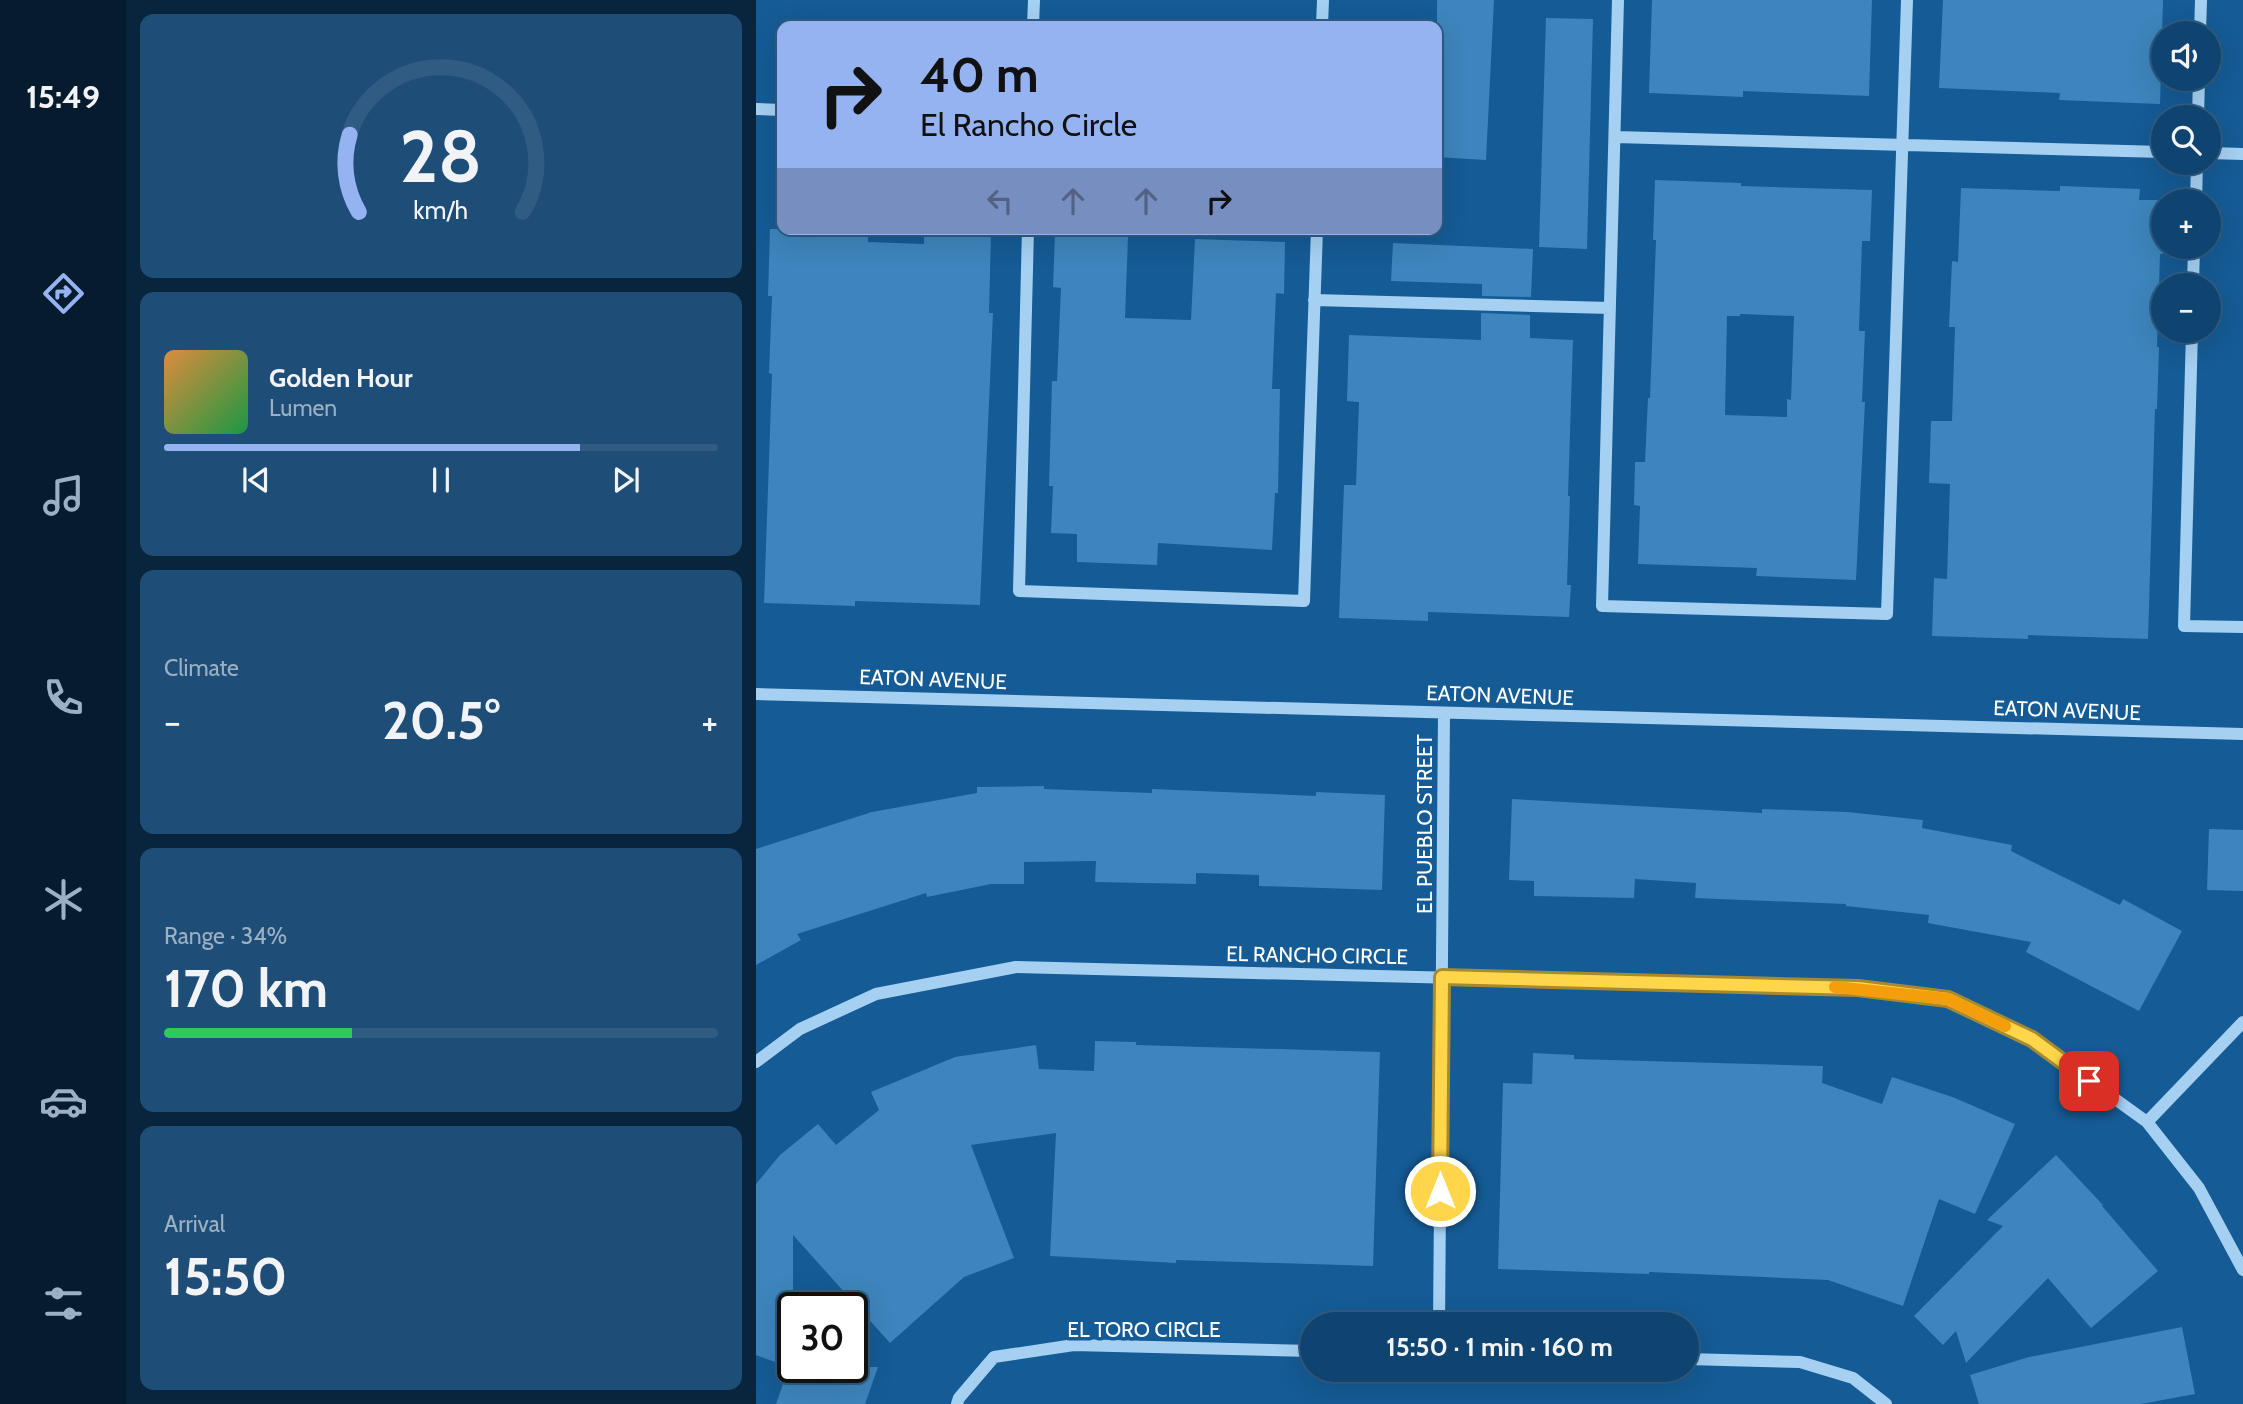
<!DOCTYPE html>
<meta charset="utf-8">
<style>
body{margin:0;font-family:Cabin,sans-serif;background:#1e4e78;color:#f1f3f6;height:100vh;display:flex;flex-direction:column;font-size:26px;white-space:nowrap}
*{box-sizing:border-box;margin:0}
p{font-size:23px;color:#9cb0c3}
.icon{flex:none;width:38px;height:38px;fill:none;stroke:currentColor;stroke-width:2;stroke-linecap:round;stroke-linejoin:round}
.map{position:relative;flex:1;overflow:hidden}
.side{display:flex;flex-direction:column;gap:14px;padding:14px;background:#09253e;width:630px}
.side>*{flex:none}
.hud{position:absolute;left:21px;top:21px;width:665px;height:214px;border-radius:14px;box-shadow:0 7px 28px #0002,0 0 0 2px #305c83;background:#95b2f1;color:#111;overflow:hidden}
.controls{position:absolute;left:1395px;top:21px;display:grid;gap:14px}
.controls a{display:grid;place-items:center;width:70px;height:70px;border-radius:50%;background:#104470;box-shadow:0 7px 28px #0002,0 0 0 2px #305c83;font-size:35px}
.speed{position:absolute;left:21px;top:1292px;display:flex;gap:14px;font-size:35px;font-weight:700;text-align:center}
.speed>*{display:grid;place-content:center;width:91px;height:91px;border-radius:50%;background:#104470;box-shadow:0 7px 28px #0002,0 0 0 2px #305c83;line-height:1}
.speed .limit{border:4px solid #111;border-radius:10px;background:#fff;color:#111}
.pin{position:absolute;display:grid;place-items:center;width:60px;height:60px;color:#fff;margin:-30px;border-radius:14px;box-shadow:0 4px 10px #0006}
.me{position:absolute;width:77px;margin:-38px;rotate:0deg;stroke-linejoin:round;filter:drop-shadow(0 0 5px #0008)}
.turn{display:flex;align-items:center;gap:24px;height:147px;padding:0 28px;font-size:32px}
.turn .icon{width:91px;height:91px;stroke-width:2.5}
.turn b{display:block;font-size:49px;line-height:60px}
.lanes{display:flex;align-items:center;height:66px;padding:0 28px;background:#0003;justify-content:center;gap:35px;direction:ltr}
.lanes .off{opacity:.35}
.big{font-size:52px;font-weight:700;line-height:1.1}
.side .card{flex:1;display:flex;flex-direction:column;justify-content:center;gap:10px;min-width:0;padding:0 24px;border-radius:14px;background:#1e4e78}
.side .dial{align-items:center;gap:0}
.dial svg{height:182px;overflow:visible;fill:none;stroke:#305c83;stroke-width:7;stroke-linecap:round;text-anchor:middle}
.dial text{fill:#f1f3f6;stroke:none}
.song{display:flex;align-items:center;gap:21px}
.cover{width:84px;height:84px;border-radius:10px;background:linear-gradient(135deg,hsl(30 70% 55%),hsl(140 70% 35%))}
.played{height:7px;border-radius:4px;background:linear-gradient(90deg,#95b2f1 75%,#305c83 75%)}
.keys{display:flex;justify-content:space-around;direction:ltr}
.heat{display:flex;justify-content:space-between;align-items:center;font-size:38px;direction:ltr}
.charge{height:10px;border-radius:5px;background:linear-gradient(90deg,#34c759 34%,#305c83 0)}
.trip{position:absolute;left:544px;top:1312px;width:399px;height:70px;border-radius:35px;background:#104470;box-shadow:0 7px 28px #0002,0 0 0 2px #305c83;font-weight:700;line-height:70px;text-align:center}
main{display:flex;flex:1;min-height:0}
.tabs{display:flex;flex-direction:column;width:126px;justify-content:space-around;align-items:center;background:#061b2d;color:#9cb0c3}
.tabs .icon{width:49px;height:49px}
.tabs .selected{color:#95b2f1}
.tabs b{font-size:32px;color:#f1f3f6}
.map>svg:first-child{display:block}
.building{fill:#3d85bd;fill-rule:evenodd}
.lines{fill:none;stroke-linecap:round;stroke-linejoin:round}
.minor{stroke:#a5d0f2;stroke-width:12}
.route-casing{stroke:#a68a30;stroke-width:18}
.route{stroke:#ffd54a;stroke-width:12}
.slow{stroke:#f59e0b;stroke-width:12}
.labels{text-anchor:middle;dominant-baseline:central;stroke-width:7;stroke-linejoin:round;paint-order:stroke}
.street-label{font-size:21px;fill:#fff;stroke:#155b95}
</style>
<main>
<nav class="tabs">
<b>15:49</b>
<svg class="icon selected" aria-label="directions" viewBox="0 0 24 24"><path d="M12 3l9 9-9 9-9-9zM9 14v-3h6M13 9l2 2-2 2"/></svg>
<svg class="icon" aria-label="music" viewBox="0 0 24 24"><path d="M9 18V5l10-2v13"/><circle cx="6" cy="18" r="3"/><circle cx="16" cy="16" r="3"/></svg>
<svg class="icon" aria-label="phone" viewBox="0 0 24 24"><path d="M5 4h4l2 5-3 2q2 4 5 5l2-3 5 2v4C11 20 4 13 5 4z"/></svg>
<svg class="icon" aria-label="climate" viewBox="0 0 24 24"><path d="M12 3v18M4 7l16 10M4 17L20 7"/></svg>
<svg class="icon" aria-label="car" viewBox="0 0 24 24"><path d="M5 17H2v-5l4-1 3-4h7l3 4 3 1v5h-3M9 17h6M6 11h13"/><circle cx="7" cy="17" r="2"/><circle cx="17" cy="17" r="2"/></svg>
<svg class="icon" aria-label="filters" viewBox="0 0 24 24"><path d="M4 7h16M4 17h16"/><circle cx="9" cy="7" r="2"/><circle cx="15" cy="17" r="2"/></svg>
</nav>
<section class="side">
<div class="card dial"><svg viewBox="0 0 100 80">
<path d="M14 69A42 42 0 1 1 86 69"/>
<path d="M14 69A42 42 0 0 1 10 35" stroke="#95b2f1"/>
<text x="50" y="56" font-size="32" font-weight="700">28</text>
<text x="50" y="72" font-size="11">km/h</text>
</svg></div>
<div class="card">
<div class="song"><i class="cover"></i><div><b>Golden Hour</b><p>Lumen</p></div></div>
<div class="played"></div>
<div class="keys"><svg class="icon" aria-label="previous" viewBox="0 0 24 24"><path d="M18 5L8 12l10 7zM5 5v14"/></svg><svg class="icon" aria-label="pause" viewBox="0 0 24 24"><path d="M8 5v14M16 5v14"/></svg><svg class="icon" aria-label="next" viewBox="0 0 24 24"><path d="M6 5l10 7-10 7zM19 5v14"/></svg></div>
</div>
<div class="card"><p>Climate</p>
<div class="heat"><a>−</a><b class="big">20.5°</b><a>+</a></div>
</div>
<div class="card"><p>Range · 34%</p><b class="big">170 km</b><div class="charge"></div></div>
<div class="card"><p>Arrival</p><b class="big">15:50</b></div>
</section>
<div class="map">
<svg width="1487" height="1404" viewBox="0 0 1487 1404">
<rect width="100%" height="100%" fill="#155b95"/>
<path class="building" d="M681,0H738L730,160L681,157Z
M896,0H1116L1113,96L987,91V97L893,93Z
M1187,0H1407L1404,104L1303,100L1304,93L1183,88Z
M790,18L837,19L831,249L783,247Z
M899,180L985,183V186L1116,190L1114,241H1106L1103,331H1109L1106,402H1109L1100,580L1000,576L1001,568L882,564L884,506L878,505L879,462H889L892,398H894L900,240H897ZM984,314L1038,316L1035,400L1031,399V417L969,415L971,316H984Z
M1304,186L1384,189L1383,200H1407V254H1404L1401,347H1403L1401,409H1399L1392,639L1272,635V639L1176,636L1178,578L1191,579L1194,484L1173,483L1175,421H1196L1199,327H1193L1196,261L1202,262L1205,188L1304,191Z
M14,229H112V242L168,244V232L235,234L233,313H237L224,605L99,601V606L8,603L16,374L13,373L16,296H12Z
M299,233L372,236L369,318L435,320L439,239L529,242L528,294L520,293L516,389H524L522,493H519L516,550L402,543L401,565L321,562V534L295,533L297,486H293L296,381H301L305,288L297,287Z
M637,243L777,249L775,297L726,296V284L635,281Z
M725,313L774,315V338L817,340L812,496H814L811,585H815L813,617L672,612V621L583,618L588,485H600L603,402L591,401L593,335L725,340Z
M288,786V789L396,793V789L560,796V792L629,795L626,890L503,886V875L440,873V884L339,882L340,861L268,862V884H235L171,897L170,893L41,934L45,940L0,965V849L116,812L221,793V787Z
M756,799L1006,813V809L1091,812L1167,820L1166,828L1256,845L1255,851L1364,905L1367,899L1426,931L1383,1011L1270,952L1275,942L1172,923L1173,915L1090,906V904L939,898L940,883L879,879L878,898L778,896V881L753,880Z
M1453,829L1487,830V891L1451,890Z
M339,1041L380,1042V1045L624,1052L617,1266L420,1260V1263L294,1256L300,1133L215,1145L258,1258L208,1277L134,1343L37,1235V1367H122L109,1404H20L33,1367L0,1355V1184L24,1155L62,1124L80,1145L123,1110L115,1092L199,1057L280,1045L283,1069L338,1071Z
M777,1053L818,1055V1059L1067,1066L1066,1083L1126,1104L1136,1077L1199,1098L1259,1124L1219,1214L1183,1199L1147,1306L1072,1280L893,1272V1274L742,1269L747,1083L776,1084Z
M1300,1155L1347,1205L1346,1206L1402,1271L1335,1328L1292,1278L1210,1363L1200,1331L1187,1345L1158,1316L1247,1226L1231,1220Z
M1426,1327L1439,1394L1385,1404H1223L1214,1375L1273,1357Z"/>
<g class="lines">
<path class="minor" d="M862,0L846,606L1131,614L1151,0
M277,26L278,0
M566,26L567,0
M1444,33L1445,0
M0,109L26,110
M1442,117L1443,79
M859,137L1407,152
M1452,153L1487,154
M1440,201L1441,163
M272,229L263,591L548,601L561,229
M1437,285L1438,247
M558,300L854,308
M1436,331L1428,626L1487,627
M0,694L1487,734
M0,1062L44,1029L120,994L260,967L1102,988L1192,999L1276,1039L1391,1122L1443,1188L1487,1270
M1391,1122L1487,1022
M683,1325L688,713
M931,1359L1044,1362L1097,1378L1130,1404
M201,1404L203,1398L238,1357L318,1345L556,1351"/>
</g>
<g class="lines">
<g class="route-casing">
<path id="route" d="M684,1191L686,977L1102,988L1192,999L1276,1039L1333,1081"/>
</g>
<use href="#route" class="route"/>
<path class="slow" d="M1079,987L1192,999L1249,1026"/>
</g>
<g class="labels">
<g class="street-label">
<text transform="translate(177 679) rotate(2)">EATON AVENUE</text>
<text transform="translate(744 695) rotate(2)">EATON AVENUE</text>
<text transform="translate(1311 710) rotate(2)">EATON AVENUE</text>
<text transform="translate(668 824) rotate(-90)">EL PUEBLO STREET</text>
<text transform="translate(561 955) rotate(1)">EL RANCHO CIRCLE</text>
<text x="388" y="1329">EL TORO CIRCLE</text>
</g>
</g>
</svg>
<div class="controls">
<a><svg class="icon" aria-label="sound" viewBox="0 0 24 24"><path d="M4 9h4l5-4v14l-5-4H4zM17 9q2 3 0 6"/></svg></a>
<a><svg class="icon" aria-label="search" viewBox="0 0 24 24"><circle cx="10" cy="10" r="6"/><path d="M15 15l6 6"/></svg></a>
<a>+</a>
<a>−</a>
</div>
<div class="speed"><div class="limit">30</div></div>
<div class="pin" style="left:1333px;top:1081px;background:#d93025"><svg class="icon" aria-label="arrive" viewBox="0 0 24 24"><path d="M6 21V4h12l-3 4 3 4H6"/></svg></div>
<svg class="me" style="left:684px;top:1191px" viewBox="-20 -20 40 40"><circle r="17" fill="#ffd54a" stroke="#fff" stroke-width="3"/><path d="M0-11L8 9 0 5-8 9z" fill="#fff"/></svg>
<div class="trip">15:50 · 1 min · 160 m</div>
<div class="hud">
<div class="turn"><svg class="icon" aria-label="right" viewBox="0 0 24 24"><path d="M7 20v-9h11M14 6l5 5-5 5"/></svg><div><b>40 m</b>El Rancho Circle</div></div>
<div class="lanes"><svg class="icon off" aria-label="left" viewBox="0 0 24 24"><path d="M17 20v-9H6M10 6l-5 5 5 5"/></svg><svg class="icon off" aria-label="ahead" viewBox="0 0 24 24"><path d="M12 20V5M6 11l6-6 6 6"/></svg><svg class="icon off" aria-label="ahead" viewBox="0 0 24 24"><path d="M12 20V5M6 11l6-6 6 6"/></svg><svg class="icon" aria-label="right" viewBox="0 0 24 24"><path d="M7 20v-9h11M14 6l5 5-5 5"/></svg></div>
</div>
</div>
</main>
